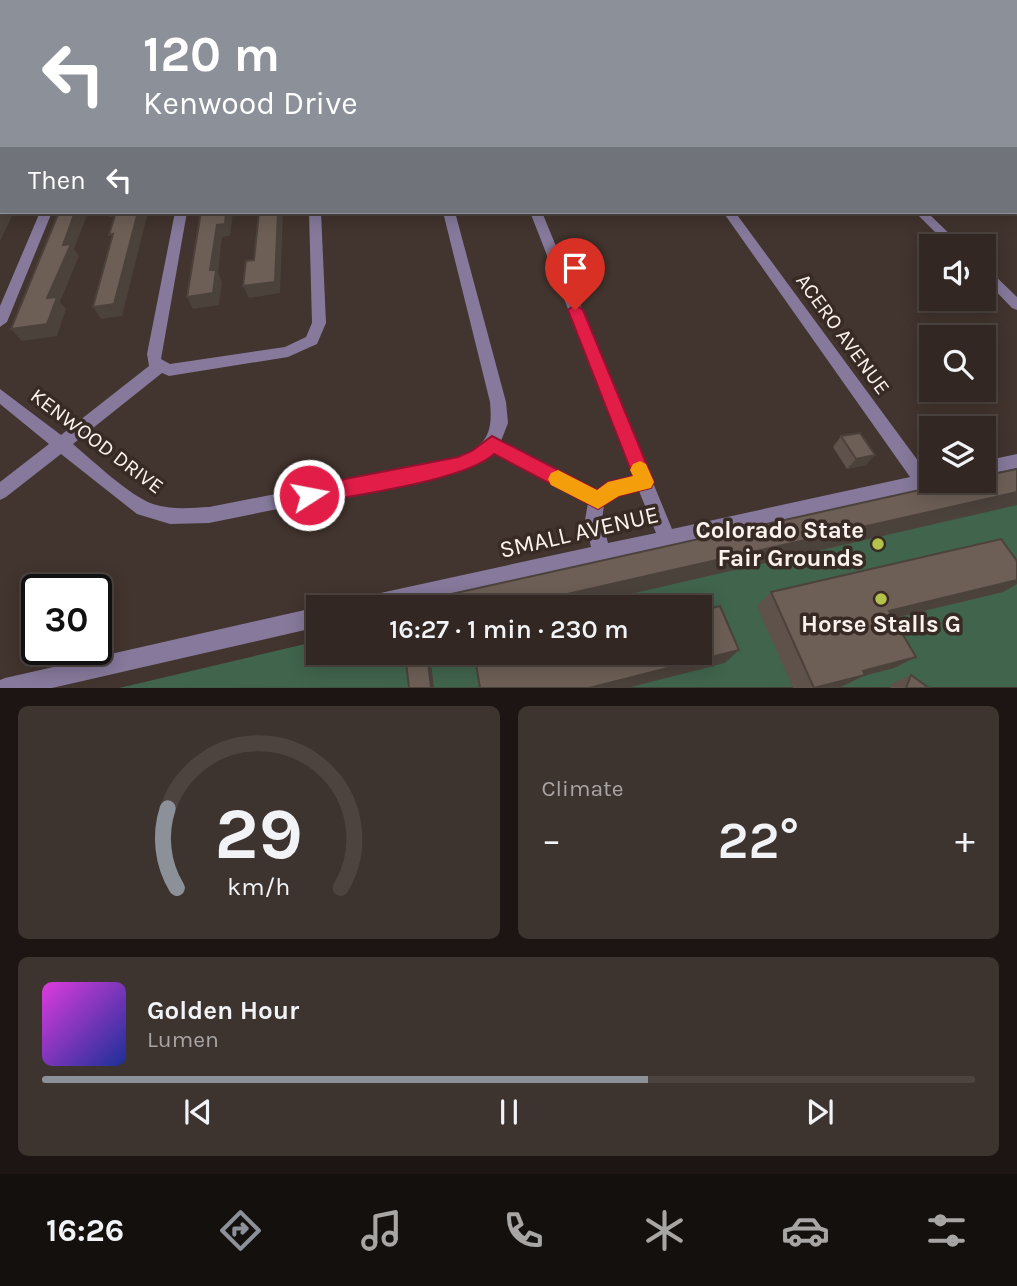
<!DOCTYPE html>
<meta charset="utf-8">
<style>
body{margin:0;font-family:Karla,sans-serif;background:#3d332f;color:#f1f3f6;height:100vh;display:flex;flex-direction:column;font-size:26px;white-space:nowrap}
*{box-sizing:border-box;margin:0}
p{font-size:23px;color:#a8a5a5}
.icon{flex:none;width:38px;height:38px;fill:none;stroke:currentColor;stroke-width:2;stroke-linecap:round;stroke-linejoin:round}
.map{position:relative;height:688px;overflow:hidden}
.panel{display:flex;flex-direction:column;gap:18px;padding:18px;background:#1c1513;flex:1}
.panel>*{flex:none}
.top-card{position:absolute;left:0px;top:0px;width:1018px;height:214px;box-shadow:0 4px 18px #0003,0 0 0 2px #4d4440;background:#8c9099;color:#fff;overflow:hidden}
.controls{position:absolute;left:919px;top:234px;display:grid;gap:14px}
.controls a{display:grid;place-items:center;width:77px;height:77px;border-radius:0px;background:#322722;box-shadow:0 4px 18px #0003,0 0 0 2px #4d4440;font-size:35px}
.speed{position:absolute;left:21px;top:574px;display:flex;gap:14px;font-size:35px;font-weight:700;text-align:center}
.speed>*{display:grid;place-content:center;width:91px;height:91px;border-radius:50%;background:#322722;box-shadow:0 4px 18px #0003,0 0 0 2px #4d4440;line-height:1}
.speed .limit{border:4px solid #111;border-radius:10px;background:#fff;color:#111}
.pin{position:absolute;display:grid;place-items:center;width:60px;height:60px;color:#fff;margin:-72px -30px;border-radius:50% 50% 50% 0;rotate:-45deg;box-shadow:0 0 7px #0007}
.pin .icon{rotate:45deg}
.me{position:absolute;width:77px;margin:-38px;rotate:79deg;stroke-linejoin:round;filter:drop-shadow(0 0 5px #0008)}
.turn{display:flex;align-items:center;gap:24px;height:147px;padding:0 28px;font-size:32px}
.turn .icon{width:91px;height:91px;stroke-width:2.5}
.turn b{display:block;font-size:49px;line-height:60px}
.then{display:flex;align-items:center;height:66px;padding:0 28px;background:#0003;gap:14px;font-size:26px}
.big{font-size:52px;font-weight:600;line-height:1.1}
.panel .tile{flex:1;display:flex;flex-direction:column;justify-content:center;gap:10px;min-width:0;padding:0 24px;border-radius:10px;background:#3d332f}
.panel .dial{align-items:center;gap:0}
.dial svg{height:182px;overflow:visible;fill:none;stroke:#4d4440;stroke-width:7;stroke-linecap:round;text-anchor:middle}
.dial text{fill:#f1f3f6;stroke:none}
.song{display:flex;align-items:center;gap:21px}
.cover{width:84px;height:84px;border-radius:10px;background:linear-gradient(135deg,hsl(300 70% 55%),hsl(230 70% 35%))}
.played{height:7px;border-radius:4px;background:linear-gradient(90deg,#8c9099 65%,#4d4440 65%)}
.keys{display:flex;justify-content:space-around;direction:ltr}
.heat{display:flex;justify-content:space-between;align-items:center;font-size:38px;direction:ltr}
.panel .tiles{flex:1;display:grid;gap:18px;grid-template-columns:1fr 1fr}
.tile:last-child{grid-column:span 2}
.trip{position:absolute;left:306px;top:595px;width:406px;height:70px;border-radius:0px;background:#322722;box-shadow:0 4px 18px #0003,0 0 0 2px #4d4440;font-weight:600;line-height:70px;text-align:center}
.tab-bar{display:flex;height:112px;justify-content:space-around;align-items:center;background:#14100e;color:#a8a5a5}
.tab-bar .icon{width:49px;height:49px}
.tab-bar .current{color:#8c9099}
.tab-bar b{font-size:32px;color:#f1f3f6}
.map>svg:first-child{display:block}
.green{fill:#41644d}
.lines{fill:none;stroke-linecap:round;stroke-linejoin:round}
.minor{fill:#86799b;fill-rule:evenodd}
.tertiary{fill:#86799b;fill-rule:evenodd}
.secondary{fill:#b19ed4;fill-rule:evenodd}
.wall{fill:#5e524a}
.shaded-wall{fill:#4c423c}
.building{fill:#6d5f56;stroke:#4c423c;stroke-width:2}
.route{fill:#e11d48;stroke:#92132f;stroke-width:2}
.slow{fill:#f59e0b}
.poi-dot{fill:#b3c24b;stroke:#382a24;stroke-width:2.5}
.labels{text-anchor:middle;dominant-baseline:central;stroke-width:7;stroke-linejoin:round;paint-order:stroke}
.street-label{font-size:21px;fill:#fcf3ee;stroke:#382a24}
.near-poi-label{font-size:24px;font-weight:bold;fill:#fcf3ee;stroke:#382a24;text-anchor:end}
.near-street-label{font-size:24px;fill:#fcf3ee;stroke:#382a24}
</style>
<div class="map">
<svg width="1017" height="688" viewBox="0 0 1017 688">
<rect width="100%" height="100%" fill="#42342e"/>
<path class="green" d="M1017,481V687L119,688L318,641V653H700V607H463Z"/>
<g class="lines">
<path class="minor" d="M198,0H206L197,2Z
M322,0H330V2H322Z
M447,0H455L456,2H448Z
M572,0H580L581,2H573Z
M695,0H703L705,2H697Z
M820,0H829L831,2H822Z
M945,0H954L956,2H947Z
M40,212H52L7,322L0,327V306Z
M175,212H187L161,359L170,364L285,347L306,337L312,323L309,212H321L326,323L317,344L288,357L169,376L162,373L73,444C93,461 130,496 153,504C171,510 191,508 209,507L458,458C487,445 493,433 490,402L443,212H455L506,402L508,423L501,441L597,491L609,483L634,477L530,212H542L672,529L910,477L723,212H735L927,473L931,472V481H939L937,485L923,490L403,607H352L355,600L362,597L591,547L585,520L588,503L494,453L484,462L460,472L209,523L170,524L137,514L61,454L6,497L0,500V482L49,444L0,404V389L61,435L149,366L147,354ZM639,491L656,533L608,543L602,520L604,505L619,495Z
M915,212H927L963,247H950Z
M984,268L988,269L1017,297V310L1012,308L984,279Z
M1017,454V468L984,475V461Z
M318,607V627L52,688H0V680L5,678Z"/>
<path class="tertiary" d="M877,0H902L900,2Z
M0,86H2V92H0Z"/>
<path class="secondary" d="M73,0H81L72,2Z
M0,132H2L0,141Z"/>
</g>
<path class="wall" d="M841,436L866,465L847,469L833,447Z
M1017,561V584L1003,592L894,618L916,657L894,668L863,676L845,685L837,688H793L757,606L771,592Z
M911,675L929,688H890L891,684Z"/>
<path class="shaded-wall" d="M2,56V78L0,80V59Z
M2,206V212H14L0,241V209Z
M75,212H92L91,214L87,215L74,249L79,256L60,302L66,309L57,336L22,341L11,329L47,298L63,245Z
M138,212H148L122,316L101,319L93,307Z
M226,212H233L230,236L222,237L218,273L222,282L219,305L193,309L187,297L210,270L217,225Z
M278,212H283L280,293L249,298L243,286Z
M875,455L866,465L847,469L856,459Z
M1017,492V505L574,607H510Z
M1017,580V584L1003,592L869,624L889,611Z
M739,650L725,663L627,688H589Z
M427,653H430L434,688H431Z
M916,657L894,668L863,676L845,685L837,688H817L863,671Z"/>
<path class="building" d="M0,34H2V56L0,59Z
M2,165V206L0,209V169Z
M59,212H75L63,245L71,244L47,298L57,297L47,324L11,329Z
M111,212H138L114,304L93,307L113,234L109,235L115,215L110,216Z
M201,212H226L225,224L217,225L210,270H216L213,293L187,297Z
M259,212H278L275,282L243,286L246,261L254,260Z
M860,433L875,455L856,459L841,436Z
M1017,469V492L510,607H411L420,601L960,481H984V476Z
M1001,539L1017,561V580L889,611L916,657L863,671L865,675L814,688L771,592Z
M720,606L739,650L589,688H480L476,664L524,653H700V611Z
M405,653H427L431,688H409Z
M911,675L929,688H906Z"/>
<path class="route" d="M575,304L583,310L654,482L651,488L619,496L598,509L494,454C465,481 353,495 309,504L302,501L300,495L302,489L309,486L458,457L472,451L492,436L597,490L608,482L633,476L568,310Z"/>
<path class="slow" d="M640,461L646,464L654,482L651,488L619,496L598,509L551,485L548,479L551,473L558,470L597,490L608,482L633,476L630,470L633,464Z"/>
<g class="poi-dot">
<circle cx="878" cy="544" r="7"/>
<circle cx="881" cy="599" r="7"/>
</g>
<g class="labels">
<g class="street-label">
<text transform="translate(843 334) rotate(54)">ACERO AVENUE</text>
<text transform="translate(97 441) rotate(37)">KENWOOD DRIVE</text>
</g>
<g class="near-poi-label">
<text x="864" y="530">Colorado State<tspan x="864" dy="28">Fair Grounds</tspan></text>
<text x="881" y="624" text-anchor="middle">Horse Stalls G</text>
</g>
<g class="near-street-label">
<text transform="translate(579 532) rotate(-13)">SMALL AVENUE</text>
</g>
</g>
</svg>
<div class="controls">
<a><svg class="icon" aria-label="sound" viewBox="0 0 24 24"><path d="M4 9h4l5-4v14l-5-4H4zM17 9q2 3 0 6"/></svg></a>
<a><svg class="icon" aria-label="search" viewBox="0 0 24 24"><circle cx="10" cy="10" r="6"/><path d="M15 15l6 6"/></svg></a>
<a><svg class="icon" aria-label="layers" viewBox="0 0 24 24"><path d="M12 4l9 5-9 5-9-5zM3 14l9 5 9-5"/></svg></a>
</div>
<div class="speed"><div class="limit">30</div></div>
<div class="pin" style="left:575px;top:310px;background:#d93025"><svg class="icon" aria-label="arrive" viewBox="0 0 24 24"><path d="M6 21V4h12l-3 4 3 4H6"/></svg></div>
<svg class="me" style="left:309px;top:495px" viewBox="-20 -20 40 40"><circle r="17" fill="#e11d48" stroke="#fff" stroke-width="3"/><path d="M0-11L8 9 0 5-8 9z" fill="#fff"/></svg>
<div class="trip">16:27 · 1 min · 230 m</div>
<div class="top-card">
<div class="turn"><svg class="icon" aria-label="left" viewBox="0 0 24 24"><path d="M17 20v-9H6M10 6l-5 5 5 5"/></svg><div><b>120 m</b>Kenwood Drive</div></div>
<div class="then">Then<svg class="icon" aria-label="left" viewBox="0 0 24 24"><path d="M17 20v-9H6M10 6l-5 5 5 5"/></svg></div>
</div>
</div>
<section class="panel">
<div class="tiles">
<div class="tile dial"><svg viewBox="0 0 100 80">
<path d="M14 69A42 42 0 1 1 86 69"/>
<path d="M14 69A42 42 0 0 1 10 34" stroke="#8c9099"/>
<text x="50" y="56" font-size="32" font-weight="700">29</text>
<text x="50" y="72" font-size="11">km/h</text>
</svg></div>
<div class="tile"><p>Climate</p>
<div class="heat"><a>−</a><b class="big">22°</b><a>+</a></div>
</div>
<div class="tile">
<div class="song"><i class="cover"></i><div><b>Golden Hour</b><p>Lumen</p></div></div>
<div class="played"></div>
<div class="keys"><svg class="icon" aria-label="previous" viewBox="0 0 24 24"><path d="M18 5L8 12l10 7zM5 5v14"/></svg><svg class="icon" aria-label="pause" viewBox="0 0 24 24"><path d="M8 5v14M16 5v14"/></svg><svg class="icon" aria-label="next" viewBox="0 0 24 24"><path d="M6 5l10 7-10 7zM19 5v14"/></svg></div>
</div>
</div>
</section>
<nav class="tab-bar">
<b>16:26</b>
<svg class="icon current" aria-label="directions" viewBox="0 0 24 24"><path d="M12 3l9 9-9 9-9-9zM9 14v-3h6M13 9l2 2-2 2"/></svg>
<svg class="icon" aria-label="music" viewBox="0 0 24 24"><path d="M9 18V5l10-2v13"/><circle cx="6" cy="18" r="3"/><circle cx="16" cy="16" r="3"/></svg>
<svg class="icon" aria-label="phone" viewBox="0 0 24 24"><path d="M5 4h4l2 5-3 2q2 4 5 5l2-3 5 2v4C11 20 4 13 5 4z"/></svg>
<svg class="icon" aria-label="climate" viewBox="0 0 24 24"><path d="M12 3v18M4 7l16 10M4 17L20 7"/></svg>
<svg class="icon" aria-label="car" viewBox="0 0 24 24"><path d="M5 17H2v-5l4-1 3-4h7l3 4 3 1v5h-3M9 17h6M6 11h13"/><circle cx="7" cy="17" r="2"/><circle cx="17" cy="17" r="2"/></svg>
<svg class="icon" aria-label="filters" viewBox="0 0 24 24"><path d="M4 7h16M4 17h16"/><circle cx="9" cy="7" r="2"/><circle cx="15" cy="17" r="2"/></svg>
</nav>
